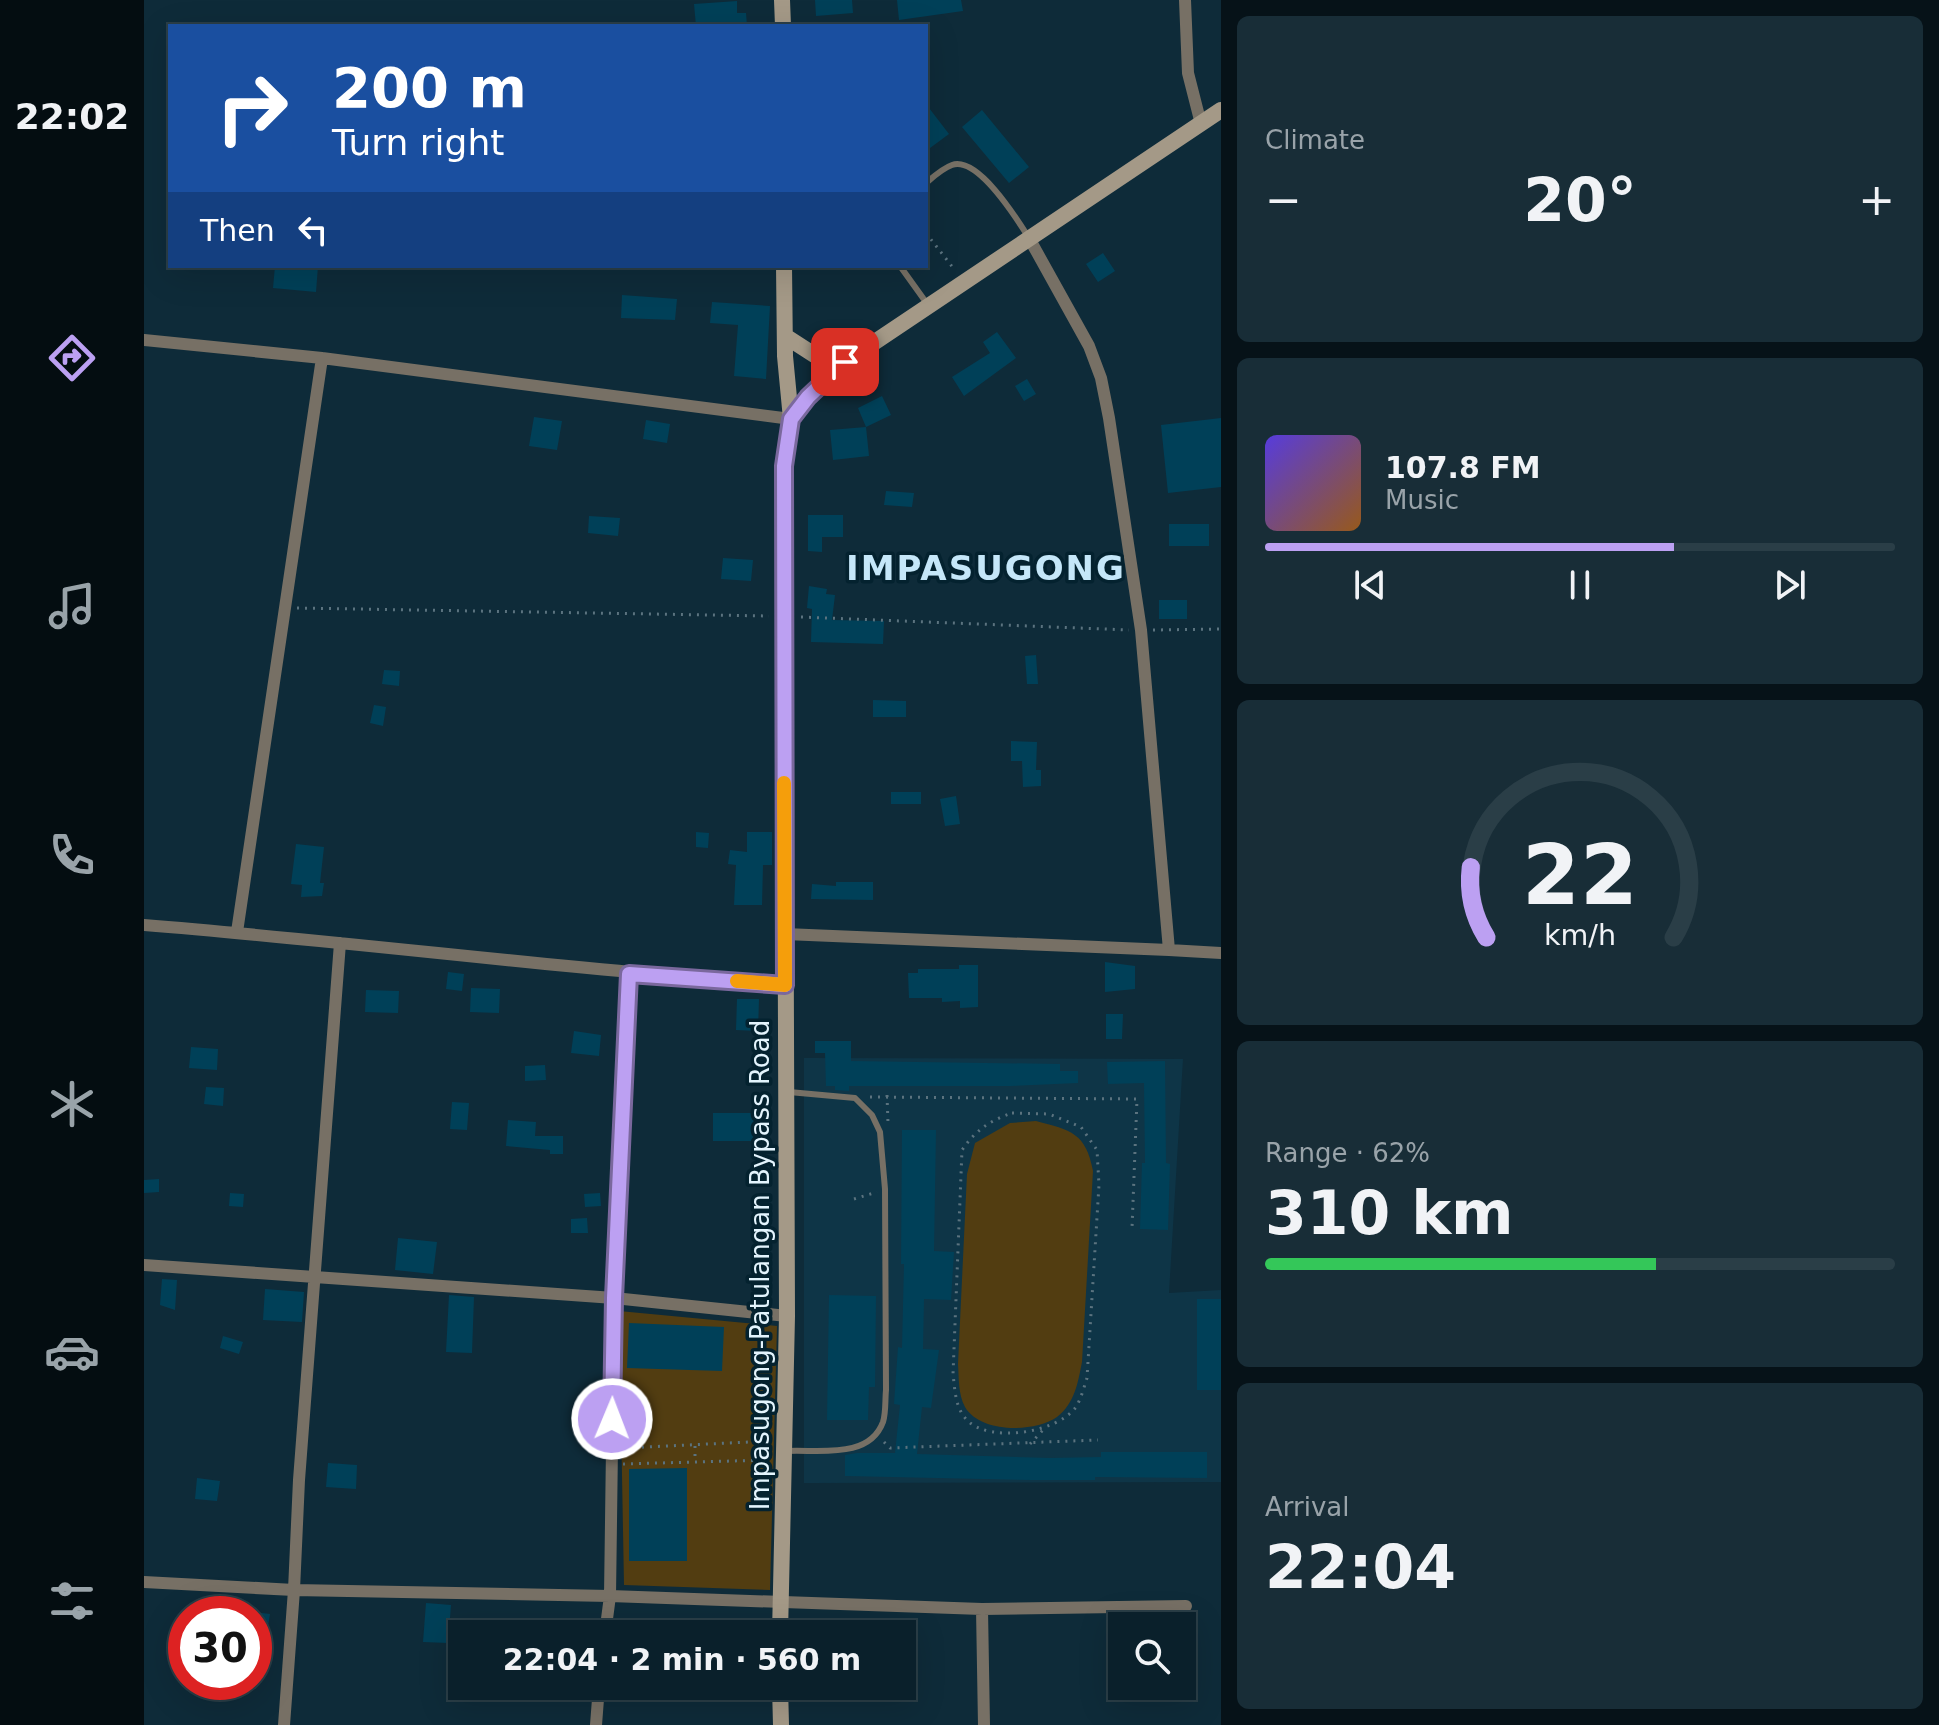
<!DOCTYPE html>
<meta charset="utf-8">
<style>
body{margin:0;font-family:"DejaVu Sans",sans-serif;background:#182d37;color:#f1f3f6;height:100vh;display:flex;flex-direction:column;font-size:30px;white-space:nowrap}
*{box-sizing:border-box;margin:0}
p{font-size:26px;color:#99a3a9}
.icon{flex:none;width:44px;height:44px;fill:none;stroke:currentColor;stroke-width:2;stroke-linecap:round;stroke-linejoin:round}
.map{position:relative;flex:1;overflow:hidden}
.sheet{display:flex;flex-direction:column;gap:16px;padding:16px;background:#061218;width:718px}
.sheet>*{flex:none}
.banner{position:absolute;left:24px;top:24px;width:760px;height:244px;border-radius:0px;box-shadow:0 8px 32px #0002,0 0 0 2px #2a3e47;background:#1a4fa0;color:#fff;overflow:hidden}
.fabs{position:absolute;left:964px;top:1612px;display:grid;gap:16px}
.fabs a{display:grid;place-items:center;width:88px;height:88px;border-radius:0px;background:#0a202b;box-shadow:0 8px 32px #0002,0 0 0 2px #2a3e47;font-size:40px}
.speed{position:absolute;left:24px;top:1596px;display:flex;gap:16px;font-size:40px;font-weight:700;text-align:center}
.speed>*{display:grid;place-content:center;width:104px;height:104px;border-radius:50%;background:#0a202b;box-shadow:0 8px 32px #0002,0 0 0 2px #2a3e47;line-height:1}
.speed .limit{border:12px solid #d22;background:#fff;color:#111}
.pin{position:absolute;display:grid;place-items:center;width:68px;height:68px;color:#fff;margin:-34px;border-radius:16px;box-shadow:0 4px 12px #0006}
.me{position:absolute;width:88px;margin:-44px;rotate:1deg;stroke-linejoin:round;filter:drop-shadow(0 0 6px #0008)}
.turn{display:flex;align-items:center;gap:28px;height:168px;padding:0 32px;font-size:36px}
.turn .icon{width:104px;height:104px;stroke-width:2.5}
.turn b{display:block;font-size:56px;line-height:68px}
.then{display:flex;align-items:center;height:76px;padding:0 32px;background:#0003;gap:16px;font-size:30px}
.big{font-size:60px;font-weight:700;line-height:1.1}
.sheet .card{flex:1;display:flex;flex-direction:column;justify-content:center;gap:12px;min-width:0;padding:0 28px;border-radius:12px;background:#182d37}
.sheet .dial{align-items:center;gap:0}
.dial svg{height:208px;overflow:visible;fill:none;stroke:#2a3e47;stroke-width:7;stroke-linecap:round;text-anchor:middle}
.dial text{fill:#f1f3f6;stroke:none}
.song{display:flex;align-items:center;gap:24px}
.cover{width:96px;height:96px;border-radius:12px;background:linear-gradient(135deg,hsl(250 70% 55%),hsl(30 70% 35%))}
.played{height:8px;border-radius:4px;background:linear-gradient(90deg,#bca0f2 65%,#2a3e47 65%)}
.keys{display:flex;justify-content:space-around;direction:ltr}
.heat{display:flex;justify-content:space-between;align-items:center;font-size:44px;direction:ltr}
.charge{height:12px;border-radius:6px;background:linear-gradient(90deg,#34c759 62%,#2a3e47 0)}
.trip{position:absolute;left:304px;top:1620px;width:468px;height:80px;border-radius:0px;background:#0a202b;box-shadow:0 8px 32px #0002,0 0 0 2px #2a3e47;font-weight:700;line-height:80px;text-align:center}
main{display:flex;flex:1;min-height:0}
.menu{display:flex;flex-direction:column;width:144px;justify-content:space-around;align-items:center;background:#040d11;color:#99a3a9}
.menu .icon{width:56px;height:56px}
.menu .selected{color:#bca0f2}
.menu b{font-size:36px;color:#f1f3f6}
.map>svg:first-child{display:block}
.built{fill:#0e3547}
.green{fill:#523d11}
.building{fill:#004058}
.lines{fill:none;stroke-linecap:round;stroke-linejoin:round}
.path{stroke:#5b737f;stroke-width:3;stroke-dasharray:2 6;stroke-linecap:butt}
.lane{stroke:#777065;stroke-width:6}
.street{stroke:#777065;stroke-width:12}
.secondary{stroke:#a49987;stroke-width:16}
.route-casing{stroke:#7a689d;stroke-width:20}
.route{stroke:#bca0f2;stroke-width:14}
.slow{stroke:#f59e0b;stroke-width:14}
.labels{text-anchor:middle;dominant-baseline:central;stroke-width:7;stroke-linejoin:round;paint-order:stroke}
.street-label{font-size:26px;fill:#e3f4fd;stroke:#04222f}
.district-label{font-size:34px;font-weight:bold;letter-spacing:2px;fill:#c5e7f9;stroke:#04222f}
</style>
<main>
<nav class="menu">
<b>22:02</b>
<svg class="icon selected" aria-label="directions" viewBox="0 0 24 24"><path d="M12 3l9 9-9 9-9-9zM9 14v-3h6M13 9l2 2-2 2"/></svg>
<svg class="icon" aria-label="music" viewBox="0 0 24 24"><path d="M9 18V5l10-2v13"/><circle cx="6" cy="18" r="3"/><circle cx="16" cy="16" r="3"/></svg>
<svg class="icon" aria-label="phone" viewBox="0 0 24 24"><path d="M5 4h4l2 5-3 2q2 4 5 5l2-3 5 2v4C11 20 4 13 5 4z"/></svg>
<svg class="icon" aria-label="climate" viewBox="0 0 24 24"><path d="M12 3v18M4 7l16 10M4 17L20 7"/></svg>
<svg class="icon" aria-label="car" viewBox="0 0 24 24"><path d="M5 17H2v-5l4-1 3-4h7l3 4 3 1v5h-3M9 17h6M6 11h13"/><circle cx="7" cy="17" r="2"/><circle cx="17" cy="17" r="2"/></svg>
<svg class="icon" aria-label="filters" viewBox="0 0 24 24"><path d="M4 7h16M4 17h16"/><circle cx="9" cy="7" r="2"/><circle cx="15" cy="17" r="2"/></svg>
</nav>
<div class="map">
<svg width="1077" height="1725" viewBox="0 0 1077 1725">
<rect width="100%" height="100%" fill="#0e2b39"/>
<path class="built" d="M660,1058L1039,1059L1025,1293L1077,1290V1482L660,1483Z"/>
<path class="green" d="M892,1121C927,1130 942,1133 949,1171L938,1362C934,1382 931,1403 913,1417C890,1433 836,1433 821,1407C814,1394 815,1378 814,1364L823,1174L831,1143L866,1123Z
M475,1311L633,1326L626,1590L480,1585Z"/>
<path class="building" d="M671,0H708L709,13L672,16Z
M753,0H817L819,11L755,20Z
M593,1V13H602L603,26H552L550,4Z
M782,104L805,134L782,151Z
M838,110L885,167L865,183L818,127Z
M959,253L971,271L954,282L942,264Z
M131,266H174L172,292L129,288Z
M478,295L533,299L531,320L477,318Z
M568,302L626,306L622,379L590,376L594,325L566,323Z
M853,332L872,358L820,396L808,377L846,353L839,342Z
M883,379L892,394L880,401L871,386Z
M738,396L747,415L722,427L714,408Z
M390,417L418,421L413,450L385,446Z
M1077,418V487L1024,493L1017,425Z
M502,420L526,424L523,443L499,439Z
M722,427L725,456L689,460L686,430Z
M742,491L770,493L768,507L740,505Z
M664,515H699V537H678V552L664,551Z
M445,516L476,518L474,536L444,533Z
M1025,524H1065V546H1025Z
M579,558L609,560L607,581L577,579Z
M665,586L683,589L682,594L691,595L688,620L740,621L739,644L667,642L668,609L663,608Z
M1015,600H1043V619H1015Z
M892,655L894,684H883L881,656Z
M240,670L256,671L255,686L238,684Z
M729,700L762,701V717H729Z
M230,705L242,707L239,726L226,723Z
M867,741L893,742L892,770H897V786L879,787L878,761H867Z
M747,792H777V804H747Z
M812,796L816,824L801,826L796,799Z
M552,832L565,833L564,848L552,847Z
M603,832H628V865H619L618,905H590L592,865L584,864L586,850L603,852Z
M152,844L180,847L176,883H180L178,896L157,897L158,885L147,884Z
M692,882H729V900L667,899L668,884L692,886Z
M961,962L991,966V989L961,992Z
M815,965H834V1007L816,1008V1001L798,1002V998H765L764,973H774V969H815Z
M304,972L320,974L318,991L302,989Z
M327,988L356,989L355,1013L326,1012Z
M222,990L255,991L254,1013L221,1012Z
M593,999H615L614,1031L592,1030Z
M962,1014H979L978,1039H962Z
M430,1031L457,1035L455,1056L427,1053Z
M671,1041H707V1061L916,1064V1071H934V1083L866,1086H705V1091L691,1090V1086H682L681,1053H671Z
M47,1047L74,1049L73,1070L45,1068Z
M1021,1061L1022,1163L1026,1164L1024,1230L996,1229L998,1163H1001L1000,1083L964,1084L963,1062Z
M401,1065L402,1080L381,1081V1066Z
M62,1087L80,1088L79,1106L60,1104Z
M308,1102L325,1103L323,1130L306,1129Z
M569,1113H611V1141H569Z
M364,1120L392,1122L391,1136H419V1154H406V1150L362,1146Z
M758,1130H792L790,1251L810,1252L807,1300L780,1299L779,1349L795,1350L787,1408L778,1407L773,1454L906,1458L957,1457V1452H1063V1478L951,1477V1480H888L701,1476V1455L713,1453H751L756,1405L750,1404L754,1347L758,1348L760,1264H757Z
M15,1179V1192L0,1193V1180Z
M86,1193L100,1194L99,1207L85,1206Z
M456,1193L457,1206L441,1207L440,1194Z
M443,1218L444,1233H427V1219Z
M254,1238L293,1242L289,1274L251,1270Z
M18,1279L33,1280L31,1310L16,1305Z
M121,1289L160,1292L158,1322L119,1320Z
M305,1295L330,1297L328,1353L302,1352Z
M685,1295L732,1296L731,1387H725L724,1420H683Z
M1053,1299H1077V1390H1053Z
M485,1323L580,1327L578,1371L483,1368Z
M79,1336L99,1342L95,1354L76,1348Z
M184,1463L213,1465L212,1489L182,1487Z
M543,1468V1561H485V1469Z
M53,1478L76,1481L73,1501L51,1499Z
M282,1603L307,1605L304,1643L279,1642Z
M110,1612L126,1614L122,1640L110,1638Z"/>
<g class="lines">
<path class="path" d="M782,233L810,269
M153,608L625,616
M657,617L985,630
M1009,630L1077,629
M743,1095L744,1123
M726,1097L993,1099L988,1228
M868,1113L905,1114L937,1127L953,1150L955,1185L943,1378C940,1387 937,1399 932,1407C913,1433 847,1443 824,1421C811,1409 811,1390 809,1374L818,1150C832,1130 845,1121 868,1113Z
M710,1199L733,1192
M740,1442L746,1448L954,1440
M886,1444L900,1429
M551,1446V1462
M482,1448L626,1441
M479,1464L624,1460"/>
<path class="lane" d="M782,183C789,177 799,168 808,165C834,156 873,219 885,238
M756,266L784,305
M642,1451C674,1449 725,1460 739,1422C742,1413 741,1400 742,1390L741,1189L736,1132L728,1115L711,1098L645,1092"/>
<path class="street" d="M1041,0L1044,73L1057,124
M0,340L178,358L647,419
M0,925C214,942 427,970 641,985
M93,932L178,358
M641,934L1025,950L997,630L965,418L957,378L945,346L885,238
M1025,950L1077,953
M0,1265L470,1298L643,1316
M0,1582L150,1590L466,1596L470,1298L485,974
M838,1609L840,1725
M461,1634L466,1596L838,1609L1042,1606
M140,1725L150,1590L155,1480L196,943
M452,1725L455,1686"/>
<path class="secondary" d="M638,0L639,26
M640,266L641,356L647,419
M641,336L672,356L701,362
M636,1634L643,1316L640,466L647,419L681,378L701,362L1077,110
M636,1686L637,1725"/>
</g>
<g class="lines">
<g class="route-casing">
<path id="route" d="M468,1419L470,1298L485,974L641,985L640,466L647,419L664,397L701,362"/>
</g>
<use href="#route" class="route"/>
<path class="slow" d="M593,981L641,985L640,783"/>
</g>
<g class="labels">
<g class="street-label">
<text transform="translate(616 1265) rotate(-90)">Impasugong-Patulangan Bypass Road</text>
</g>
<g class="district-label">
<text x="842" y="568">IMPASUGONG</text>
</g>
</g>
</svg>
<div class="fabs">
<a><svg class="icon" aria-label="search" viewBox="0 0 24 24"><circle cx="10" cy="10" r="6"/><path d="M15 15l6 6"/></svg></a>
</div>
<div class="speed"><div class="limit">30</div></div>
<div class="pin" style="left:701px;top:362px;background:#d93025"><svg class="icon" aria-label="arrive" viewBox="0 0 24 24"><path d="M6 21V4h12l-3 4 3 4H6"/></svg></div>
<svg class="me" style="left:468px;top:1419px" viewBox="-20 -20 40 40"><circle r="17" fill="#bca0f2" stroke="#fff" stroke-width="3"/><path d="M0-11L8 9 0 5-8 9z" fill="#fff"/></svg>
<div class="trip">22:04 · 2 min · 560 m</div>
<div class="banner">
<div class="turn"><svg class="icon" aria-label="right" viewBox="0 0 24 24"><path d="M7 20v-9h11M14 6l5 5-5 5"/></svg><div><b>200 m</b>Turn right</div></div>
<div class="then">Then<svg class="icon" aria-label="left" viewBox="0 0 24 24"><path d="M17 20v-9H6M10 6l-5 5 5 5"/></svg></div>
</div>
</div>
<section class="sheet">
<div class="card"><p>Climate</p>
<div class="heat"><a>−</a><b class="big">20°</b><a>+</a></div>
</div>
<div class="card">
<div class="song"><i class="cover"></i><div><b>107.8 FM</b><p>Music</p></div></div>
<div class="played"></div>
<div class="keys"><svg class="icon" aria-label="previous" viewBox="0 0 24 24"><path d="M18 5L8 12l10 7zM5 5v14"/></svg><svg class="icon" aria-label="pause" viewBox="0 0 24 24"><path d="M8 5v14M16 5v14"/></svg><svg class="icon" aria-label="next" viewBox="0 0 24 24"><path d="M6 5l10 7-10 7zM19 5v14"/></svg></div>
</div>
<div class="card dial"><svg viewBox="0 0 100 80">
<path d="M14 69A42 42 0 1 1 86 69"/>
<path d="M14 69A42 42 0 0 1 8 42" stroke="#bca0f2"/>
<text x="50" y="56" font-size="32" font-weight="700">22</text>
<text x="50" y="72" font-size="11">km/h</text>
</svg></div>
<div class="card"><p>Range · 62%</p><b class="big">310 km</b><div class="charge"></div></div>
<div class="card"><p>Arrival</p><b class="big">22:04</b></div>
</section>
</main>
